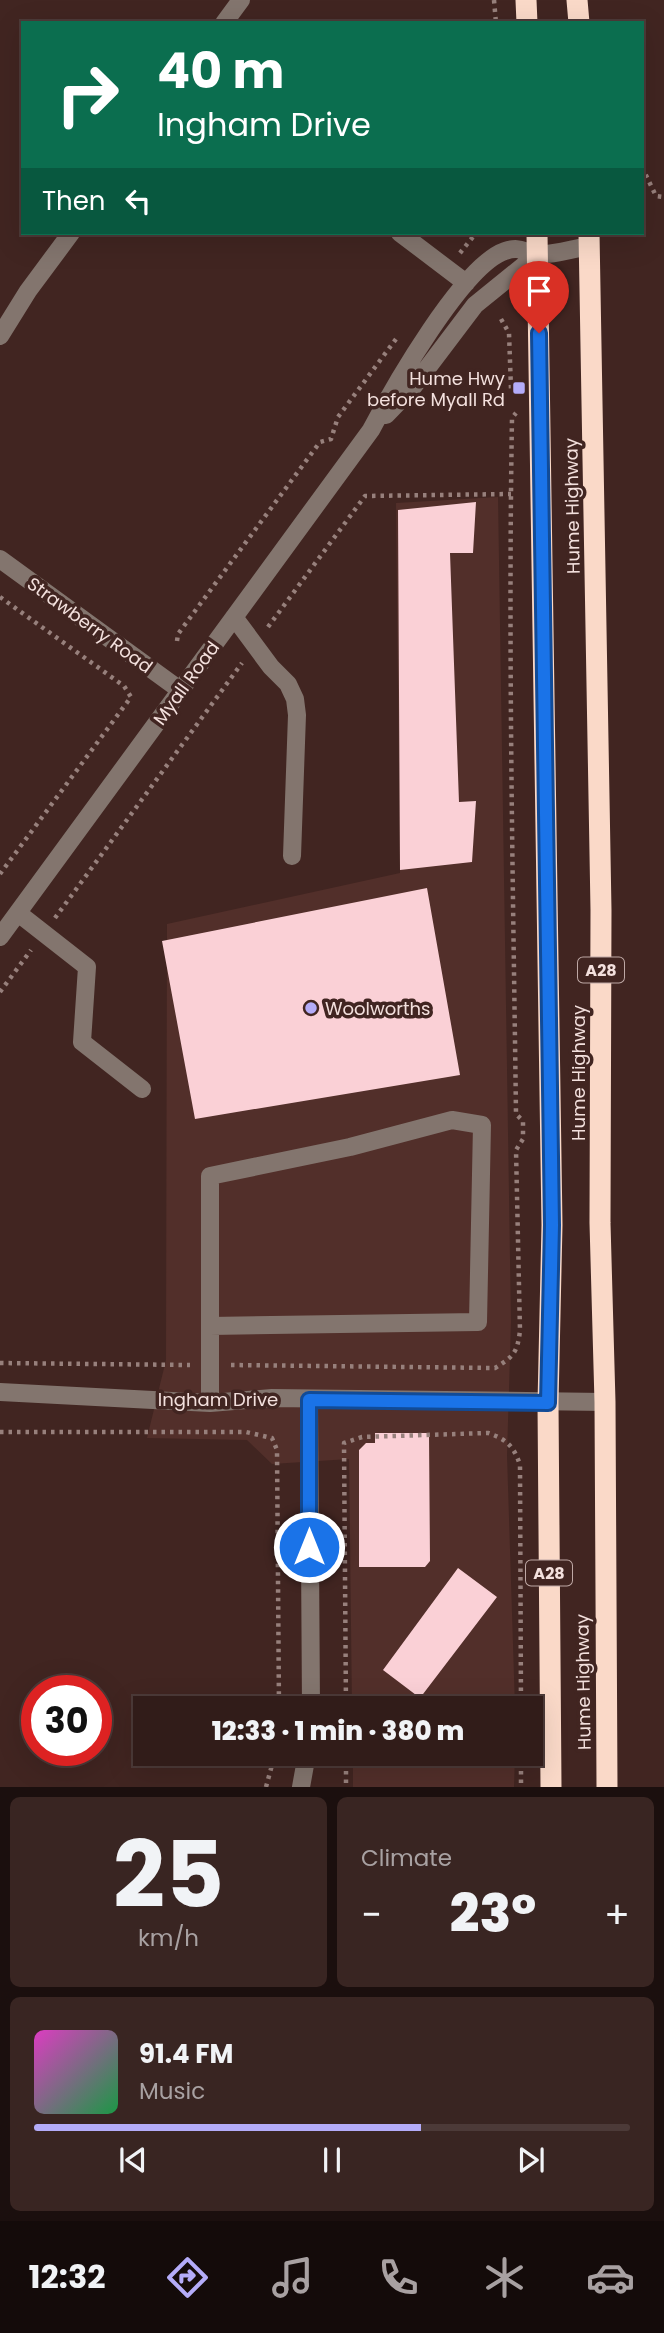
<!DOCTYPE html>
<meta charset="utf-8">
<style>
body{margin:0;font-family:Poppins,sans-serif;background:#392522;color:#f1f3f6;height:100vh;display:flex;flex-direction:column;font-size:26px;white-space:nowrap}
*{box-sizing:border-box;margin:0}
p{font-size:23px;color:#a8a1a2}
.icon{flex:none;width:38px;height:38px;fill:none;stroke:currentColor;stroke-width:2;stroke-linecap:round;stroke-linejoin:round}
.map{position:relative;height:1787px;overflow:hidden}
.drawer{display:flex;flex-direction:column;gap:10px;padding:10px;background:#1b0f0e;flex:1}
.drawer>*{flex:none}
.banner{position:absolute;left:21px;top:21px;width:623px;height:214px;border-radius:0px;box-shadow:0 7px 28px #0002,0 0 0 2px #4c3a38;background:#0b6e4f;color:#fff;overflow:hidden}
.speed{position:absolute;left:21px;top:1675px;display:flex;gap:14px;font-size:35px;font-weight:700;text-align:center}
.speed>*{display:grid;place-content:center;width:91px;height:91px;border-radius:50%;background:#311c19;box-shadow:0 7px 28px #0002,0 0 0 2px #4c3a38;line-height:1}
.speed .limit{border:10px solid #d22;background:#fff;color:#111}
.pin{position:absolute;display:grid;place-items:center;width:60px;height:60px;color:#fff;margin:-72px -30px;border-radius:50% 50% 50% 0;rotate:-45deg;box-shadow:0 0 7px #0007}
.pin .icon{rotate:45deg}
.me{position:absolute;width:77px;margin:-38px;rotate:0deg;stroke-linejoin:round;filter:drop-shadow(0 0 5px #0008)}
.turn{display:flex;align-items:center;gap:24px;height:147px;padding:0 21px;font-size:32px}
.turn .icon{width:91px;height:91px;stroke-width:2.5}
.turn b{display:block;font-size:49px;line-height:60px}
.then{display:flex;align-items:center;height:66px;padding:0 21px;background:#0003;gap:14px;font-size:26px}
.big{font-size:52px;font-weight:800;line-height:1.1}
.drawer .tile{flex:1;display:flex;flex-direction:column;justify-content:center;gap:10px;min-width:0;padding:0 24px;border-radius:10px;background:#392522}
.drawer .dial{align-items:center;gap:0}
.dial b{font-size:91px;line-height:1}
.song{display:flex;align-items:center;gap:21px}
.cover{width:84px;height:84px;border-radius:10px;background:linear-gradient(135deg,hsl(310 70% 55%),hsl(140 70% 35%))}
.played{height:7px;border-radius:4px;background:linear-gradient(90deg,#b4acf9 65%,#4c3a38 65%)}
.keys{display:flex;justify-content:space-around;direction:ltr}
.heat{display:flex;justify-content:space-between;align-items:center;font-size:38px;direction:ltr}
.drawer .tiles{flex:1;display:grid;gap:10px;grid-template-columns:1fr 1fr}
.tile:last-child{grid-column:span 2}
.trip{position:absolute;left:133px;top:1696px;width:410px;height:70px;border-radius:0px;background:#311c19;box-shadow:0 7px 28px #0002,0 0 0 2px #4c3a38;font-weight:800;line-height:70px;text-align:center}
.tab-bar{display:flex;height:112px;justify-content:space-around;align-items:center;background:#140b0a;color:#a8a1a2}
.tab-bar .icon{width:49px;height:49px}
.tab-bar .selected{color:#b4acf9}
.tab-bar b{font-size:32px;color:#f1f3f6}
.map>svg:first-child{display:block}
.built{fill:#522f2a}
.building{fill:#fad0d6}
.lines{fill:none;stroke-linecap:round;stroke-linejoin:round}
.path{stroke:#97807c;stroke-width:4.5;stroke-dasharray:3.5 5;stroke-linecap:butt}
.minor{stroke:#83756e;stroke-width:18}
.highway{stroke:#fad9c8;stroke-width:21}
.route-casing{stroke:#114b97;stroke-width:18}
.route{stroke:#1a73e8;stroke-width:12}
.poi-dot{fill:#b4acf9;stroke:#412521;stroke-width:2.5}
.labels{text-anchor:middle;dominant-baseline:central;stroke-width:7;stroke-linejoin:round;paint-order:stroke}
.shield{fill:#412521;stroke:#bea8a5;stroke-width:2}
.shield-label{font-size:16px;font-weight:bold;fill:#f3e0dd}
.poi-label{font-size:18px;fill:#f3e0dd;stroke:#412521;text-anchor:end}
.street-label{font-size:18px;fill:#f3e0dd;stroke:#412521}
</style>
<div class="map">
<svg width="664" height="1787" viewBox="0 0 664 1787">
<rect width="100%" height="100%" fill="#412521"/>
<path class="built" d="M498,497L511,1322L507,1455L515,1708H352L349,1459L272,1464L247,1440L147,1438L166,1360L167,924L400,873L396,503Z
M353,1754H515L514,1787H353Z"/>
<path class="building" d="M476,502L473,553H450L459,802L476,801L472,862L400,870L398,510Z
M427,888L460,1075L195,1119L162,941Z
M375,1433H429L430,1561L425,1567H359V1450L366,1443H375Z
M458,1568L497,1597L420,1698L383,1670Z"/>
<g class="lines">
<path class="path" d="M494,0L496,23
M642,167L656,196L664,197
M460,253L476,233
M501,319L509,333L511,389L516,394
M0,597L124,686L131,697L0,874
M268,627L365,496L511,494
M177,641L178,634L320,442L331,439L338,417L396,339
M55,918L242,663
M0,992L31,950
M0,1363L190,1365
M231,1365L495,1368C514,1356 517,1353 520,1331L516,1150L523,1139V1121L516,1114C513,882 508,650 512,418L516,413
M0,1432H246L272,1438L277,1450L279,1708
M346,1708L344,1443L362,1437L488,1433C506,1439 514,1446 520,1465L521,1708
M346,1754V1787
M521,1754V1787
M266,1787L275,1754"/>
<path class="minor" d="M224,23L241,0
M400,233L466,283
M0,336L28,291L71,233
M386,415L413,387L475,305L538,254
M0,559L180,690
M234,617L271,667L288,684L295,699L297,715L292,856
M18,913L87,967L82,1042L142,1089
M0,937L371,430C393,388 463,265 505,251C520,246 523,252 536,254C552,256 574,248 590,246
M0,1392L210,1403L272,1398L605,1402
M309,1400L311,1708
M210,1403V1176L350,1147L452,1120L482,1125L478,1322L210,1326
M301,1787L307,1754"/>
<path class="highway" d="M526,0L527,23
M577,0L579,23
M537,233L552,1225L548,1403L551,1787
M589,233L601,910L600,1223L605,1402L607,1787"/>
</g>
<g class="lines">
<g class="route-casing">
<path id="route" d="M309,1547V1400L548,1403L552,1225L539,333"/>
</g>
<use href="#route" class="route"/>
</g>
<g class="poi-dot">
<rect x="512" y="381" width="14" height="14" rx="3.5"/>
<circle cx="311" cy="1008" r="7"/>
</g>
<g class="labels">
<g class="shield">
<rect x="578" y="957.5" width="46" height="25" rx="5"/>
<rect x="526" y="1560.5" width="46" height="25" rx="5"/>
</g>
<g class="shield-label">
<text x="601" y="970">A28</text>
<text x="549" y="1573">A28</text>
</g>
<g class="poi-label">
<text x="505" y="378">Hume Hwy<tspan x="505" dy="21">before Myall Rd</tspan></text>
<text x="325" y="1008" text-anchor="start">Woolworths</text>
</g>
<g class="street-label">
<text transform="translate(572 506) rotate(-91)">Hume Highway</text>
<text transform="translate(90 625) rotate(36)">Strawberry Road</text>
<text transform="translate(186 683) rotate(-54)">Myall Road</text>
<text transform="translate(578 1073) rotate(-90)">Hume Highway</text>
<text x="218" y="1399">Ingham Drive</text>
<text transform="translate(583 1682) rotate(-91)">Hume Highway</text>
</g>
</g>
</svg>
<div class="speed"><div class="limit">30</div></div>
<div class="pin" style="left:539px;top:333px;background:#d93025"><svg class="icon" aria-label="arrive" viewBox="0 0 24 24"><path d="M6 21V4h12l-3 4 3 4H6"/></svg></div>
<svg class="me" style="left:309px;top:1547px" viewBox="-20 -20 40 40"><circle r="17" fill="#1a73e8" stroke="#fff" stroke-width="3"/><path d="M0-11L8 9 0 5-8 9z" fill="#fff"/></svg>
<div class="trip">12:33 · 1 min · 380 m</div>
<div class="banner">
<div class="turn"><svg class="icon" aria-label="right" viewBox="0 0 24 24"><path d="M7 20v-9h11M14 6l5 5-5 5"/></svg><div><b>40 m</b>Ingham Drive</div></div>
<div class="then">Then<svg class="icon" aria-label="left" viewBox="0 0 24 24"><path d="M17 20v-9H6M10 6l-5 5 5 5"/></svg></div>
</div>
</div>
<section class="drawer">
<div class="tiles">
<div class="tile dial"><b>25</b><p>km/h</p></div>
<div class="tile"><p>Climate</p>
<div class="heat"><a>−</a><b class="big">23°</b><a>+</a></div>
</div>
<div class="tile">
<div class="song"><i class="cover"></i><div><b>91.4 FM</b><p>Music</p></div></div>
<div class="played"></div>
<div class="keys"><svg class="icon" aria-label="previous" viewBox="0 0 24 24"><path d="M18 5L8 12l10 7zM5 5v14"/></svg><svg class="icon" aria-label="pause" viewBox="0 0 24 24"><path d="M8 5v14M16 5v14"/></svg><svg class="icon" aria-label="next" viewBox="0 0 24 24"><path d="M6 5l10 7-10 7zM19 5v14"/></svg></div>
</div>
</div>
</section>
<nav class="tab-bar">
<b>12:32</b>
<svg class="icon selected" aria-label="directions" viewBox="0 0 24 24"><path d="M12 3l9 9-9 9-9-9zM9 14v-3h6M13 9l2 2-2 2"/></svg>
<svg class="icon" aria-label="music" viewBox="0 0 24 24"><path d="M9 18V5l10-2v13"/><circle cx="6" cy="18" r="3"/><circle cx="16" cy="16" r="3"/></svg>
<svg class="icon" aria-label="phone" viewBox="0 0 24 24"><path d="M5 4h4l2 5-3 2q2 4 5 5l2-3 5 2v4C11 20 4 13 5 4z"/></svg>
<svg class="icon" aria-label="climate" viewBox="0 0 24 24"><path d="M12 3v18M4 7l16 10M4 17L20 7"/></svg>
<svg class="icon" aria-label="car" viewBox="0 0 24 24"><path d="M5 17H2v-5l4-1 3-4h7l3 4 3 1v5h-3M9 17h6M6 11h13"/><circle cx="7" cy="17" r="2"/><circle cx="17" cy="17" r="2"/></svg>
</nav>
